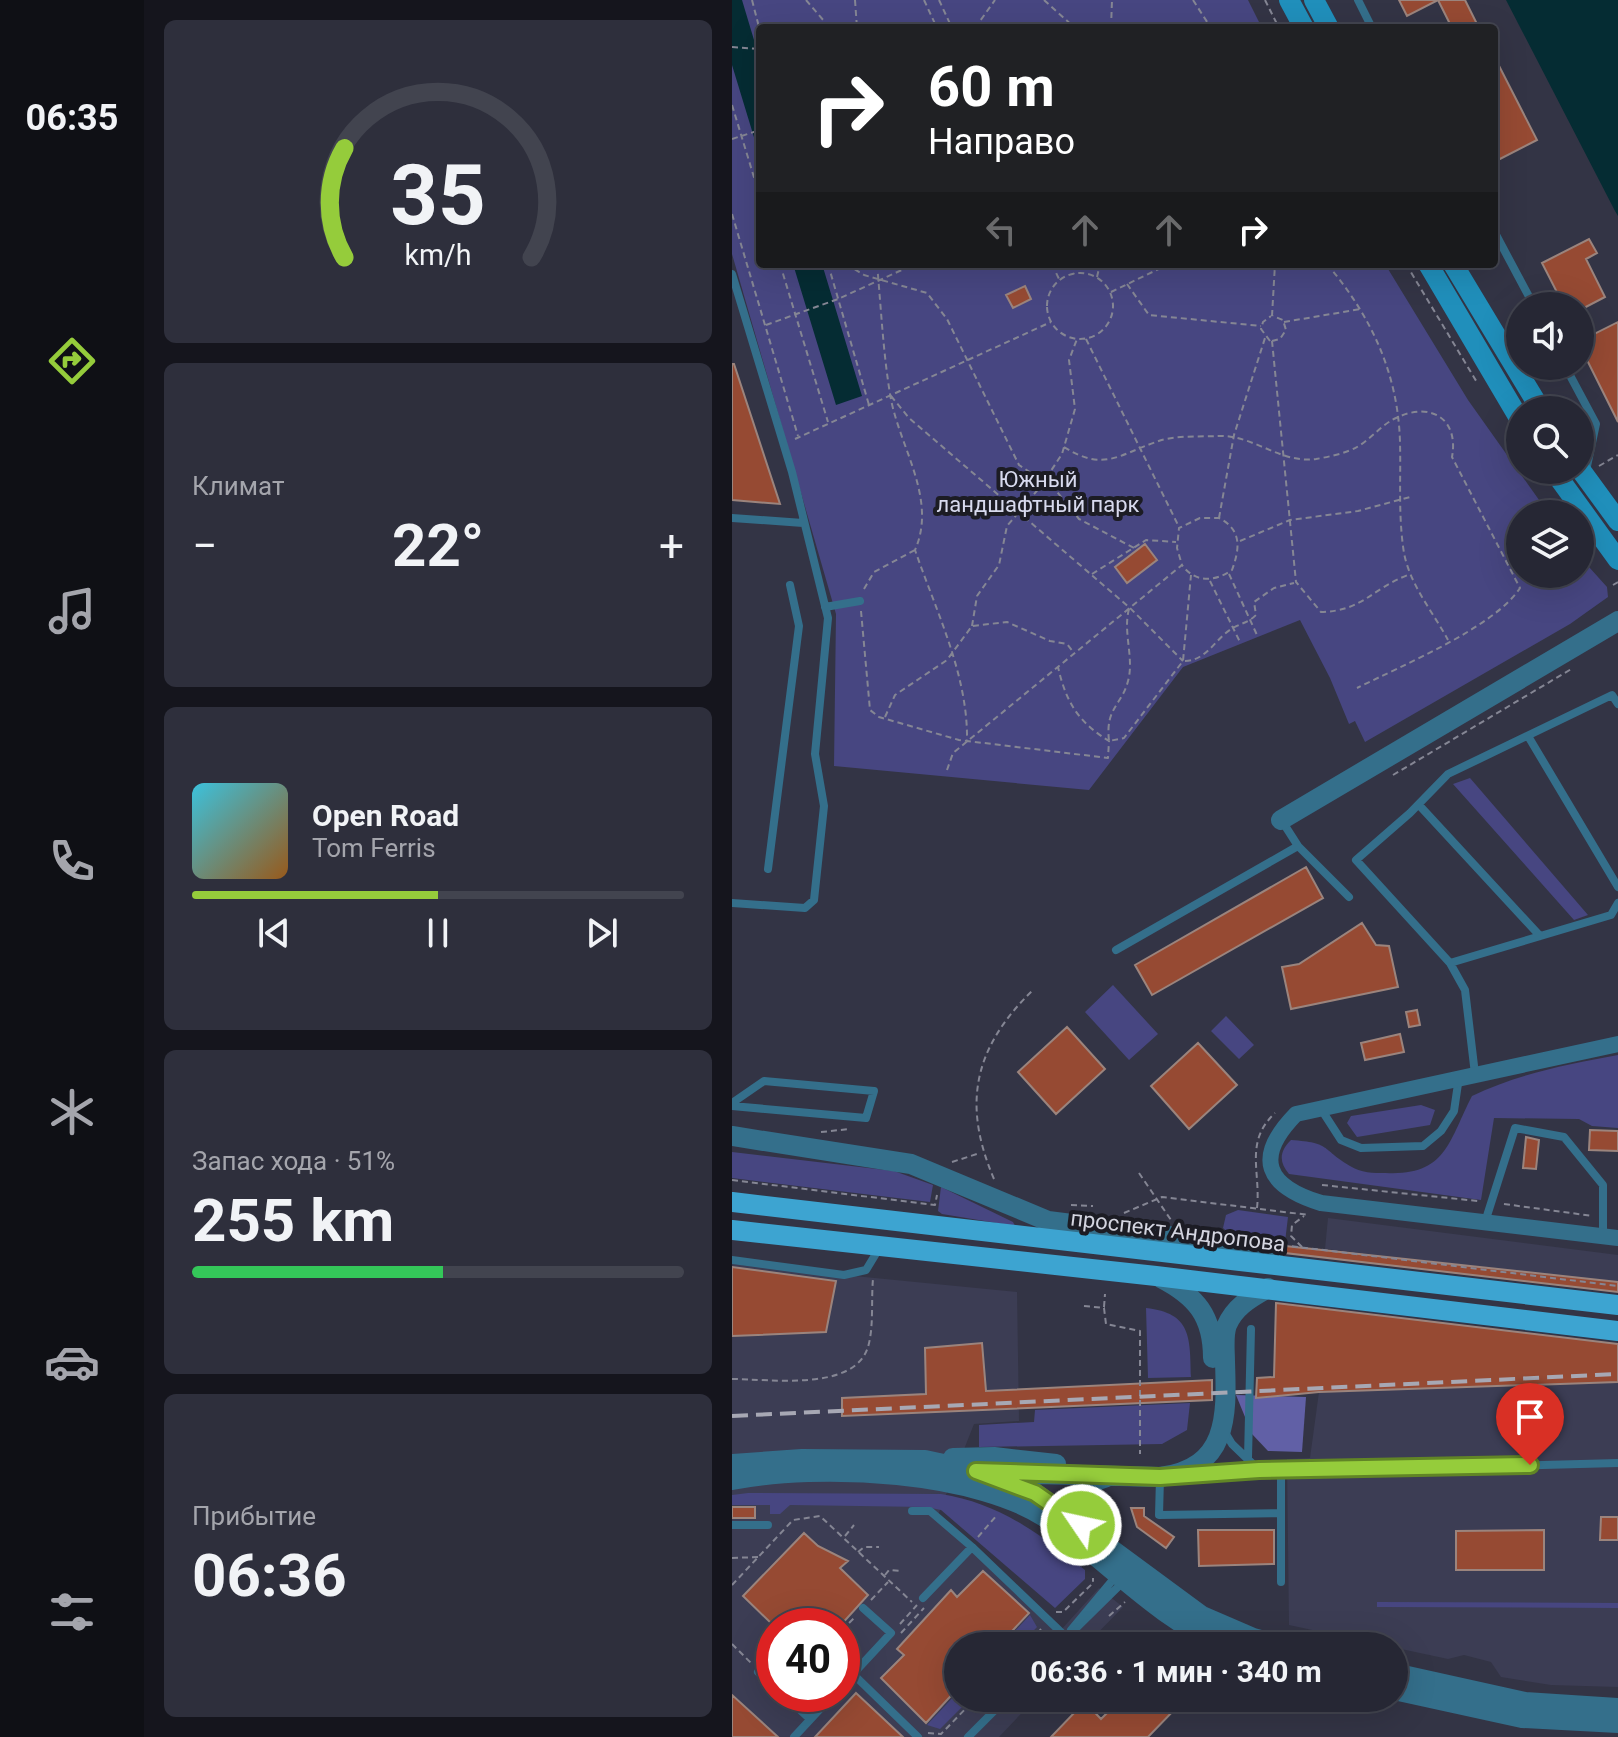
<!DOCTYPE html>
<html lang="ru">
<meta charset="utf-8">
<style>
body{margin:0;font-family:Roboto,sans-serif;background:#2e2f3c;color:#f1f3f6;height:100vh;display:flex;flex-direction:column;font-size:30px;white-space:nowrap}
*{box-sizing:border-box;margin:0}
p{font-size:26px;color:#a4a5ac}
.icon{flex:none;width:44px;height:44px;fill:none;stroke:currentColor;stroke-width:2;stroke-linecap:round;stroke-linejoin:round}
.map{position:relative;flex:1;overflow:hidden}
.panel{display:flex;flex-direction:column;gap:20px;padding:20px;background:#15151d;width:588px}
.panel>*{flex:none}
.top-card{position:absolute;left:24px;top:24px;width:742px;height:244px;border-radius:8px;box-shadow:0 8px 32px #0002,0 0 0 2px #42444f;background:#202124;color:#fff;overflow:hidden}
.buttons{position:absolute;left:774px;top:292px;display:grid;gap:16px}
.buttons a{display:grid;place-items:center;width:88px;height:88px;border-radius:50%;background:#262734;box-shadow:0 8px 32px #0002,0 0 0 2px #42444f;font-size:40px}
.speed{position:absolute;left:24px;top:1608px;display:flex;gap:16px;font-size:40px;font-weight:700;text-align:center}
.speed>*{display:grid;place-content:center;width:104px;height:104px;border-radius:50%;background:#262734;box-shadow:0 8px 32px #0002,0 0 0 2px #42444f;line-height:1}
.speed .limit{border:12px solid #d22;background:#fff;color:#111}
.pin{position:absolute;display:grid;place-items:center;width:68px;height:68px;color:#fff;margin:-82px -34px;border-radius:50% 50% 50% 0;rotate:-45deg;box-shadow:0 0 8px #0007}
.pin .icon{rotate:45deg}
.me{position:absolute;width:88px;margin:-44px;rotate:304deg;stroke-linejoin:round;filter:drop-shadow(0 0 6px #0008)}
.turn{display:flex;align-items:center;gap:28px;height:168px;padding:0 40px;font-size:36px}
.turn .icon{width:104px;height:104px;stroke-width:2.5}
.turn b{display:block;font-size:56px;line-height:68px}
.lanes{display:flex;align-items:center;height:76px;padding:0 40px;background:#0003;justify-content:center;gap:40px;direction:ltr}
.lanes .off{opacity:.35}
.big{font-size:60px;font-weight:700;line-height:1.1}
.panel .widget{flex:1;display:flex;flex-direction:column;justify-content:center;gap:12px;min-width:0;padding:0 28px;border-radius:12px;background:#2e2f3c}
.panel .dial{align-items:center;gap:0}
.dial svg{height:208px;overflow:visible;fill:none;stroke:#42444f;stroke-width:7;stroke-linecap:round;text-anchor:middle}
.dial text{fill:#f1f3f6;stroke:none}
.song{display:flex;align-items:center;gap:24px}
.cover{width:96px;height:96px;border-radius:12px;background:linear-gradient(135deg,hsl(190 70% 55%),hsl(30 70% 35%))}
.played{height:8px;border-radius:4px;background:linear-gradient(90deg,#95cc3b 50%,#42444f 50%)}
.keys{display:flex;justify-content:space-around;direction:ltr}
.heat{display:flex;justify-content:space-between;align-items:center;font-size:44px;direction:ltr}
.charge{height:12px;border-radius:6px;background:linear-gradient(90deg,#34c759 51%,#42444f 0)}
.trip{position:absolute;left:212px;top:1632px;width:464px;height:80px;border-radius:40px;background:#262734;box-shadow:0 8px 32px #0002,0 0 0 2px #42444f;font-weight:700;line-height:80px;text-align:center}
main{display:flex;flex:1;min-height:0}
.dock{display:flex;flex-direction:column;width:144px;justify-content:space-around;align-items:center;background:#0f1015;color:#a4a5ac}
.dock .icon{width:56px;height:56px}
.dock .selected{color:#95cc3b}
.dock b{font-size:36px;color:#f1f3f6}
.map>svg:first-child{display:block}
.built{fill:#3c3d54;fill-rule:evenodd}
.green{fill:#474681}
.forest{fill:#6160a6}
.water{fill:#052c33}
.building{fill:#964a33;stroke:#9b847d;stroke-width:2}
.lines{fill:none;stroke-linecap:round;stroke-linejoin:round}
.path{stroke:#858694;stroke-width:2;stroke-dasharray:6 4;stroke-linecap:butt}
.service{stroke:#346f8b;stroke-width:8}
.minor{stroke:#346f8b;stroke-width:16}
.tertiary{stroke:#346f8b;stroke-width:20}
.secondary{stroke:#208fbb;stroke-width:20}
.primary{stroke:#3da4d1;stroke-width:20}
.rail{stroke:#a7a8b4;stroke-width:4;stroke-dasharray:16 8;stroke-linecap:butt}
.route-casing{stroke:#618526;stroke-width:20}
.route{stroke:#95cc3b;stroke-width:14}
.labels{text-anchor:middle;dominant-baseline:central;stroke-width:8;stroke-linejoin:round;paint-order:stroke}
.park-label{font-size:22px;fill:#d8daee;stroke:#1c1c24}
.street-label{font-size:22px;fill:#d4d5e0;stroke:#1c1c24}
</style>
<main>
<nav class="dock">
<b>06:35</b>
<svg class="icon selected" aria-label="directions" viewBox="0 0 24 24"><path d="M12 3l9 9-9 9-9-9zM9 14v-3h6M13 9l2 2-2 2"/></svg>
<svg class="icon" aria-label="music" viewBox="0 0 24 24"><path d="M9 18V5l10-2v13"/><circle cx="6" cy="18" r="3"/><circle cx="16" cy="16" r="3"/></svg>
<svg class="icon" aria-label="phone" viewBox="0 0 24 24"><path d="M5 4h4l2 5-3 2q2 4 5 5l2-3 5 2v4C11 20 4 13 5 4z"/></svg>
<svg class="icon" aria-label="climate" viewBox="0 0 24 24"><path d="M12 3v18M4 7l16 10M4 17L20 7"/></svg>
<svg class="icon" aria-label="car" viewBox="0 0 24 24"><path d="M5 17H2v-5l4-1 3-4h7l3 4 3 1v5h-3M9 17h6M6 11h13"/><circle cx="7" cy="17" r="2"/><circle cx="17" cy="17" r="2"/></svg>
<svg class="icon" aria-label="filters" viewBox="0 0 24 24"><path d="M4 7h16M4 17h16"/><circle cx="9" cy="7" r="2"/><circle cx="15" cy="17" r="2"/></svg>
</nav>
<section class="panel">
<div class="widget dial"><svg viewBox="0 0 100 80">
<path d="M14 69A42 42 0 1 1 86 69"/>
<path d="M14 69A42 42 0 0 1 14 27" stroke="#95cc3b"/>
<text x="50" y="56" font-size="32" font-weight="700">35</text>
<text x="50" y="72" font-size="11">km/h</text>
</svg></div>
<div class="widget"><p>Климат</p>
<div class="heat"><a>−</a><b class="big">22°</b><a>+</a></div>
</div>
<div class="widget">
<div class="song"><i class="cover"></i><div><b>Open Road</b><p>Tom Ferris</p></div></div>
<div class="played"></div>
<div class="keys"><svg class="icon" aria-label="previous" viewBox="0 0 24 24"><path d="M18 5L8 12l10 7zM5 5v14"/></svg><svg class="icon" aria-label="pause" viewBox="0 0 24 24"><path d="M8 5v14M16 5v14"/></svg><svg class="icon" aria-label="next" viewBox="0 0 24 24"><path d="M6 5l10 7-10 7zM19 5v14"/></svg></div>
</div>
<div class="widget"><p>Запас хода · 51%</p><b class="big">255 km</b><div class="charge"></div></div>
<div class="widget"><p>Прибытие</p><b class="big">06:36</b></div>
</section>
<div class="map">
<svg width="886" height="1737" viewBox="0 0 886 1737">
<rect width="100%" height="100%" fill="#333445"/>
<path class="built" d="M596,1218L886,1255V1282L593,1249Z
M0,1264L285,1292L287,1421L242,1424L206,1515L328,1631L367,1588L391,1607L353,1646H226V1698H304L267,1737H0ZM42,1626H110V1694H42Z
M886,1382V1687L819,1685L769,1677L759,1662L732,1655L716,1659L557,1625L555,1459L578,1458L587,1392Z"/>
<path class="green" d="M0,0H516L530,28H28V264H653L736,400L817,514H788V574H848V557L875,587L876,597L838,624L633,742L623,721L617,724L598,678L568,620L451,667L357,790L102,766L104,614L0,254Z
M738,778L856,915L842,920L721,784Z
M381,985L426,1034L397,1060L353,1012Z
M494,1016L522,1045L507,1059L479,1031Z
M886,1055V1128L860,1126L847,1119L762,1118L749,1200L557,1174C547,1162 547,1152 559,1140C600,1143 588,1148 618,1166C629,1173 641,1173 654,1173C715,1176 717,1140 740,1096C786,1074 836,1064 886,1055Z
M689,1105L703,1110L698,1125L625,1137L615,1123L619,1116Z
M0,1152L162,1171L201,1185L198,1202L0,1178Z
M209,1187L281,1222L283,1226L210,1214L206,1211Z
M506,1210L556,1217L553,1242C533,1240 506,1243 491,1228L494,1215Z
M414,1308C460,1313 458,1338 459,1377L416,1378Z
M458,1403L455,1430L430,1444L247,1447V1425L302,1422L303,1410Z
M16,1493L209,1494C267,1503 308,1534 353,1570V1579L323,1608L209,1510L194,1507L58,1505L48,1514H38V1505H0V1495Z
M645,1602L886,1603V1608L645,1607Z
M298,1615L305,1627L287,1646H269Z
M226,1692V1698H239L208,1729L195,1725Z"/>
<path class="forest" d="M504,1395L574,1397L570,1452L536,1451L520,1434Z"/>
<path class="water" d="M0,0H10L28,60V157L0,65Z
M774,0H886V216L883,211Z
M61,264H90L130,396L104,405Z"/>
<path class="building" d="M667,0H733L747,28H720L706,0L675,16Z
M762,56L805,140L762,162Z
M857,239L865,253L854,259L873,297L848,310V306H832L810,263Z
M293,286L299,299L281,308L274,295Z
M886,322V422L848,346V341Z
M0,364H2L48,504L0,500Z
M413,544L425,560L395,583L383,567Z
M574,867L591,898L420,995L403,965Z
M630,923L644,945L657,946L666,987L559,1009L550,967L567,964Z
M685,1010L688,1025L677,1027L674,1012Z
M335,1027L373,1069L324,1114L286,1072Z
M668,1034L672,1052L633,1060L629,1043Z
M466,1043L505,1085L457,1129L419,1086Z
M858,1130L886,1131V1151L857,1150Z
M794,1137L807,1140L804,1169L791,1168Z
M553,1246L886,1282V1292L553,1253Z
M0,1267L104,1281L94,1332L0,1336Z
M544,1303L886,1344V1382L587,1392L524,1398L525,1378L542,1377Z
M250,1343L254,1391L480,1380V1400L110,1416V1398L194,1394L193,1348Z
M0,1507H23V1518H0Z
M399,1508H412V1516L442,1537L434,1548L405,1527Z
M869,1517H886V1540H868Z
M466,1530H542V1564L467,1566Z
M812,1530V1570H724V1531Z
M72,1533L86,1546L116,1561L108,1568L136,1595L108,1626H42L11,1596Z
M251,1571L297,1613L266,1646H226V1688L194,1723L149,1678L172,1655L165,1649L219,1590L225,1597Z
M124,1693L171,1737H83Z
M0,1695L46,1737H0Z
M390,1698H440L447,1705L416,1737H319L345,1710L342,1707L350,1699L369,1719Z"/>
<g class="lines">
<path class="path" d="M20,0L28,31
M74,0L98,28
M123,0L125,28
M192,0L205,28
M207,0L220,28
M312,0L343,28
M461,0L479,28
M533,0L547,28
M243,28L263,0
M379,28L380,0
M0,47L28,49
M0,105L28,197
M0,139L28,130
M0,214L66,436
M48,264L96,422
M96,264L137,405
M114,264L132,275L195,293L215,319L287,465L322,488L347,519L402,548
M145,264C149,307 151,351 158,394C166,445 206,498 183,550C204,611 236,675 235,740
M320,264L327,279
M338,264L342,274
M595,264C639,316 666,373 668,442C669,479 666,516 672,553C678,585 701,612 716,640
M674,264L746,384
M315 306a33 33 0 1 1 66 0a33 33 0 1 1-66 0Z
M365,277L368,264
M395,284L417,315L529,326
M379,292L437,264
M540,316L543,264
M552,322L629,309
M34,325L106,299L183,264
M354,339L447,527
M538,341L529,329L531,322L539,316
M540,341L564,582L589,612C631,611 639,589 676,575
M540,341L548,339L554,330L551,320L541,316
M159,396L177,418L398,608L451,661
M780,436L788,449
M63,439L319,322
M332,447C372,472 386,455 424,442C441,435 466,437 485,436C521,434 548,464 584,459C596,457 615,453 625,447C639,439 649,425 664,418C699,401 727,419 720,457L788,588C763,627 669,666 625,688
M867,466L886,455
M487,518L502,435L533,338
M508,541L558,520L626,511L678,497
M360,574L414,540L444,542
M497,574L525,635
M478,581L508,642
M881,585L886,582
M132,589L142,572L183,550
M397,609C391,631 401,654 397,677C391,706 373,706 377,741L392,738L451,661L459,575
M129,611L138,710L147,717L227,740L376,758L377,741C346,722 334,702 326,667
M240,626L245,596L267,565L275,526L309,486L330,454L343,409L337,360L345,339
M453,661C476,660 483,638 501,628C509,623 516,623 524,615L522,602L542,588L562,583
M153,717L163,695L215,660L240,626L275,622L318,641L335,644L342,653
M215,770L221,753L450,565C463,583 483,582 500,570C508,548 510,530 487,518H468L447,528L445,548L450,565
M661,775L841,668
M89,1132L118,1129
M220,1162L248,1153
M407,1173L439,1220
M262,1179C229,1102 243,1046 302,989
M0,1180L203,1205L205,1195
M590,1185L746,1201
M772,1204L861,1216
M339,1205L361,1206
M525,1208C529,1172 512,1142 543,1113
M392,1213L430,1197L577,1215
M550,1245L886,1286
M570,1247L559,1236L560,1225L572,1216
M352,1306L372,1308L374,1324L408,1331V1454
M372,1307L373,1294
M0,1379C38,1379 122,1392 136,1347C142,1327 139,1300 141,1279
M113,1536L122,1525
M246,1537L265,1515
M126,1552L132,1547H147
M0,1558L26,1557
M153,1575L157,1570L170,1571
M0,1585L61,1520L88,1516L180,1602
M139,1600L156,1582
M324,1612H331L361,1583V1578
M377,1616L393,1602
M168,1624L185,1605
M110,1630L123,1617
M169,1633L192,1608
M0,1644L19,1663
M295,1646L309,1629
M34,1664L42,1656
M196,1733L209,1734L244,1698"/>
<path class="service" d="M626,0L640,28
M762,231L802,306
M0,274L60,472L96,618L83,754L92,806L82,900L73,908L0,903
M833,366L864,424L854,471
M0,518L71,523
M93,607L128,601
M886,704L880,695L716,774L678,813L624,860L718,963L879,915L886,903
M796,736L886,887
M687,805L808,936
M566,846L617,897
M36,869L67,626L58,585
M384,950L566,846L550,821
M718,963L733,990L743,1074
M0,1103L32,1081L142,1091L134,1118L0,1106
M589,1109L609,1140L629,1148L691,1146L709,1131L722,1111L727,1077
M753,1222L783,1128L832,1137L871,1185V1235
M0,1260L112,1275L134,1270L148,1247
M491,1429L500,1444L527,1470
M516,1458L519,1329
M459,1474L886,1463
M428,1478L427,1515L549,1513
M180,1511H198L240,1547
M0,1525H36
M549,1582V1470
M191,1598L240,1547L334,1637
M131,1608L159,1633L121,1674L186,1737
M339,1630L384,1576
M326,1646L392,1581
M26,1672L42,1686
M110,1686L121,1674
M51,1694L78,1719
M62,1737L102,1694
M236,1737L275,1698"/>
<path class="minor" d="M886,1044L564,1114C521,1158 534,1186 589,1203L886,1238"/>
<path class="tertiary" d="M549,820L886,621
M0,1136L179,1164L316,1221L483,1242L542,1260
M429,1278C464,1296 481,1316 481,1358
M221,1458L262,1457L324,1464
M0,1464L70,1459L193,1460L244,1471L303,1493L470,1616L521,1638L551,1646
M269,1473L428,1477C496,1468 495,1417 493,1362C493,1351 491,1335 495,1325C503,1306 519,1298 536,1288
M0,1480C86,1463 248,1470 320,1522C378,1563 427,1619 493,1646
M362,1533C344,1514 349,1483 375,1477
M662,1673L793,1702L886,1708
M662,1690L790,1718L886,1723"/>
<path class="secondary" d="M557,0L572,28
M582,0L597,28
M696,264L788,420
M721,264L809,410
M848,469L886,521
M821,470L886,560"/>
<path class="primary" d="M0,1202L886,1305
M0,1230L424,1276L886,1331"/>
<path class="rail" d="M0,1416L886,1374"/>
</g>
<g class="lines">
<g class="route-casing">
<path id="route" d="M349,1525L303,1493L244,1471L428,1477L527,1470L798,1465"/>
</g>
<use href="#route" class="route"/>
</g>
<g class="labels">
<g class="park-label">
<text x="306" y="479">Южный<tspan x="306" dy="25">ландшафтный парк</tspan></text>
</g>
<g class="street-label">
<text transform="translate(446 1231) rotate(7)">проспект Андропова</text>
</g>
</g>
</svg>
<div class="buttons">
<a><svg class="icon" aria-label="sound" viewBox="0 0 24 24"><path d="M4 9h4l5-4v14l-5-4H4zM17 9q2 3 0 6"/></svg></a>
<a><svg class="icon" aria-label="search" viewBox="0 0 24 24"><circle cx="10" cy="10" r="6"/><path d="M15 15l6 6"/></svg></a>
<a><svg class="icon" aria-label="layers" viewBox="0 0 24 24"><path d="M12 4l9 5-9 5-9-5zM3 14l9 5 9-5"/></svg></a>
</div>
<div class="speed"><div class="limit">40</div></div>
<div class="pin" style="left:798px;top:1465px;background:#d93025"><svg class="icon" aria-label="arrive" viewBox="0 0 24 24"><path d="M6 21V4h12l-3 4 3 4H6"/></svg></div>
<svg class="me" style="left:349px;top:1525px" viewBox="-20 -20 40 40"><circle r="17" fill="#95cc3b" stroke="#fff" stroke-width="3"/><path d="M0-11L8 9 0 5-8 9z" fill="#fff"/></svg>
<div class="trip">06:36 · 1 мин · 340 m</div>
<div class="top-card">
<div class="turn"><svg class="icon" aria-label="right" viewBox="0 0 24 24"><path d="M7 20v-9h11M14 6l5 5-5 5"/></svg><div><b>60 m</b>Направо</div></div>
<div class="lanes"><svg class="icon off" aria-label="left" viewBox="0 0 24 24"><path d="M17 20v-9H6M10 6l-5 5 5 5"/></svg><svg class="icon off" aria-label="ahead" viewBox="0 0 24 24"><path d="M12 20V5M6 11l6-6 6 6"/></svg><svg class="icon off" aria-label="ahead" viewBox="0 0 24 24"><path d="M12 20V5M6 11l6-6 6 6"/></svg><svg class="icon" aria-label="right" viewBox="0 0 24 24"><path d="M7 20v-9h11M14 6l5 5-5 5"/></svg></div>
</div>
</div>
</main>
